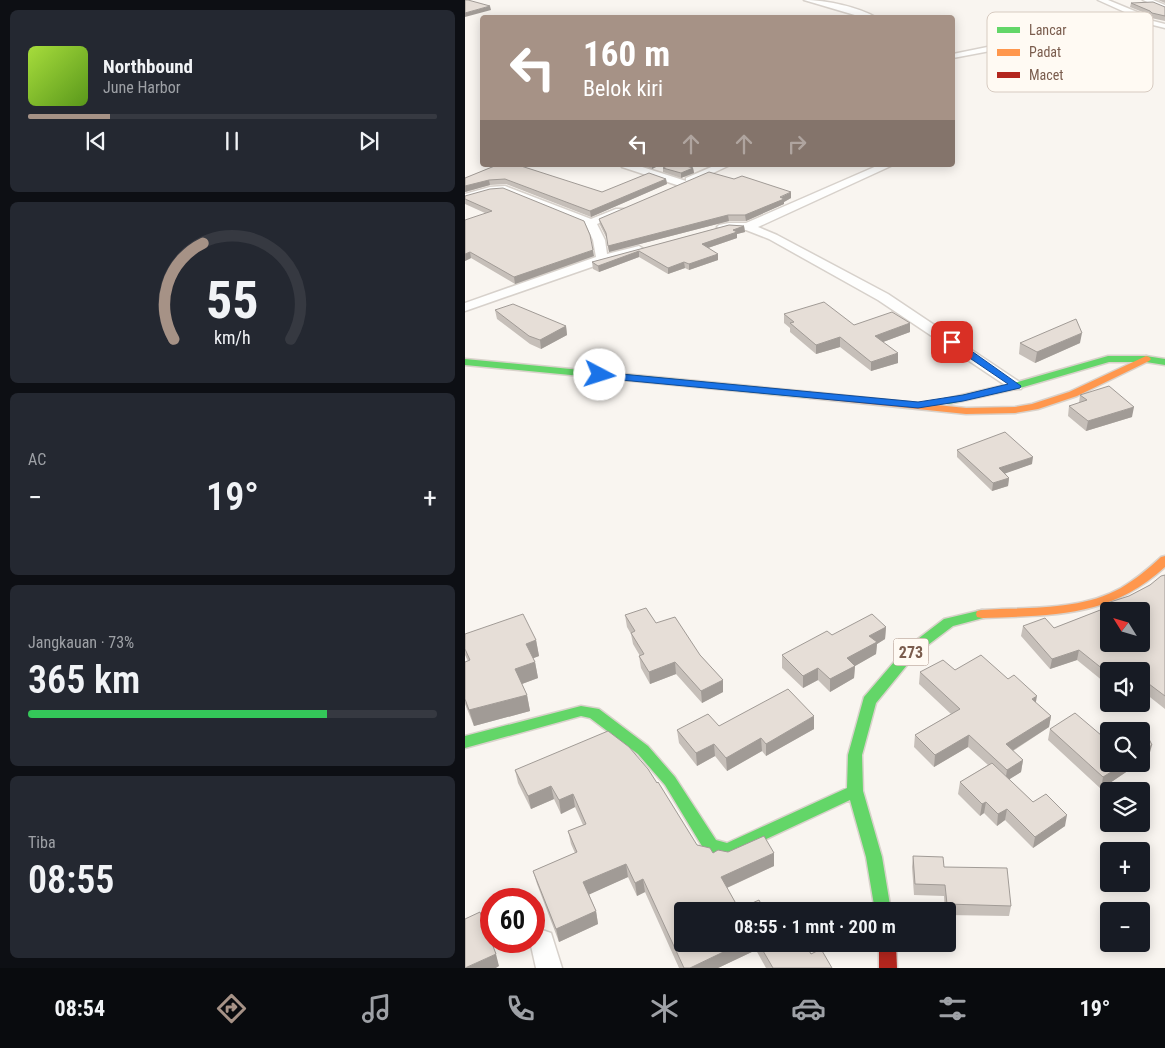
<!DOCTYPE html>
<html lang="id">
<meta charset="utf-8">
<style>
body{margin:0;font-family:"Roboto Condensed",sans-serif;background:#242831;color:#f1f3f6;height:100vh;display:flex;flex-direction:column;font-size:19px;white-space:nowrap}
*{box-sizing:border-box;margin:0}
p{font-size:16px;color:#9ea1a6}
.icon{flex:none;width:28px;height:28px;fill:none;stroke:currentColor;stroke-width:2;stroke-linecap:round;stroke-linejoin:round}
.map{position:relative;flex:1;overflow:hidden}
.drawer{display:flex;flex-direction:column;gap:10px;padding:10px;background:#0d0f14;width:465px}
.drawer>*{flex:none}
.guide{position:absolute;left:15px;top:15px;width:475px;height:152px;border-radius:5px;box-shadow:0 2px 12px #0003;background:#a69286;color:#fff;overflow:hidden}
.needle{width:32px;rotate:307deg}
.tools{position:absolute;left:635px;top:602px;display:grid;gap:10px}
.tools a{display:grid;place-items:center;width:50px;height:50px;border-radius:5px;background:#171b24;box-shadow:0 2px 12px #0003;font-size:25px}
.speed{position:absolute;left:15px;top:888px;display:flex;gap:10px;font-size:25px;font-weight:700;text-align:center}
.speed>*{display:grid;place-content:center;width:65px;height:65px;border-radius:50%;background:#171b24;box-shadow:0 2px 12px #0003;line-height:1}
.speed .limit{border:8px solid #d22;background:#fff;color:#111}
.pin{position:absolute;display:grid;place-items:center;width:42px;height:42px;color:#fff;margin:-21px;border-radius:10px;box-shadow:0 2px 8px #0006}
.me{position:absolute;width:55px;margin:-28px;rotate:95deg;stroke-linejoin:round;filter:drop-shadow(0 0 4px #0008)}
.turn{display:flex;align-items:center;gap:18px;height:105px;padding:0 20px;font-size:22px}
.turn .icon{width:65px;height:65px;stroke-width:2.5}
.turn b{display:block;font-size:35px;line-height:42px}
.lanes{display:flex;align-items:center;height:48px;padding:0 20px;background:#0003;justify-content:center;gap:25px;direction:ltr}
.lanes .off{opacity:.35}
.big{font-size:38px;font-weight:600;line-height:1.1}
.drawer .widget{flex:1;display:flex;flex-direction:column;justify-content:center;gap:8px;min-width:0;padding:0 18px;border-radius:8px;background:#242831}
.drawer .dial{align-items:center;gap:0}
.dial svg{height:130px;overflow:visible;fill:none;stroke:#363941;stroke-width:7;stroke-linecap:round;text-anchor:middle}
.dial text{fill:#f1f3f6;stroke:none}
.song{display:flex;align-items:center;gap:15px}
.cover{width:60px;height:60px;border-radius:8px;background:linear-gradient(135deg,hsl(80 70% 55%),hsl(90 70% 35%))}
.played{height:5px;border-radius:2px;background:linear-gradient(90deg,#a69286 20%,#363941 20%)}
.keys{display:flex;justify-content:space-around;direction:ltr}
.heat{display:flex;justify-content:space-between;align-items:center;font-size:28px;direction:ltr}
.charge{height:8px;border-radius:4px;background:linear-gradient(90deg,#34c759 73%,#363941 0)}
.trip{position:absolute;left:209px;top:902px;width:282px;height:50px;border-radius:5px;background:#171b24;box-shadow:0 2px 12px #0003;font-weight:600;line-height:50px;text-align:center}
.tabs{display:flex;height:80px;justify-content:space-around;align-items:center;background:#090b0e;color:#9ea1a6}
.tabs .icon{width:35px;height:35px}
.tabs .current{color:#a69286}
.tabs b{font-size:22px;color:#f1f3f6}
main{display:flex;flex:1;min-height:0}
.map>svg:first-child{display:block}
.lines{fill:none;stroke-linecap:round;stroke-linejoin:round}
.street-casing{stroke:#d7d1cb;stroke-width:3}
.fast-casing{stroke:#d9d2cb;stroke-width:3}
.slow-casing{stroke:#d9d2cb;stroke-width:3}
.jam-casing{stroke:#d9d2cb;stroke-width:3}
.street{fill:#fefefd;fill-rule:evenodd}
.fast{fill:#63d668;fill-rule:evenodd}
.slow{fill:#ff974d;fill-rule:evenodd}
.jam{fill:#b3261e;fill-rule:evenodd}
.wall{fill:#c6bfb9}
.shaded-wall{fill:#a19b96}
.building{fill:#e6ded7;stroke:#a19b96;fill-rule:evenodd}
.route{fill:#1a73e8;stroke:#114b97}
.labels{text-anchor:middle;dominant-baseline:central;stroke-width:4;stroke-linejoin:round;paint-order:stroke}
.shield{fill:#fffaf3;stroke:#a28b7f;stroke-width:1}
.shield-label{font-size:16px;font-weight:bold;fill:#7a5c4d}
.key{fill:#fffaf3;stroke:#d7cbc1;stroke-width:1}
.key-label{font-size:14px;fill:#7a5c4d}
</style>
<main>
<section class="drawer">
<div class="widget">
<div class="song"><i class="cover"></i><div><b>Northbound</b><p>June Harbor</p></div></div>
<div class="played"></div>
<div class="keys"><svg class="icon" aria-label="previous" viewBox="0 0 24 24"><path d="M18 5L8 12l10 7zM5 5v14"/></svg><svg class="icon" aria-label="pause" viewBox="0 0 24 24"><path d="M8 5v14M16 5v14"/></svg><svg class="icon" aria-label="next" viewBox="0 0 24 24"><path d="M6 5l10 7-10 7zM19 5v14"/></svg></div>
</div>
<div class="widget dial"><svg viewBox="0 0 100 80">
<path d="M14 69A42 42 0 1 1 86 69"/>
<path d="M14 69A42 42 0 0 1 32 10" stroke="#a69286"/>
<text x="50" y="56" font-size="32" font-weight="700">55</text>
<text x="50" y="72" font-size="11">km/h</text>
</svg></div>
<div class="widget"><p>AC</p>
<div class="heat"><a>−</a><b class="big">19°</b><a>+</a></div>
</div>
<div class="widget"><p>Jangkauan · 73%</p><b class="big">365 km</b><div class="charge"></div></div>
<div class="widget"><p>Tiba</p><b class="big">08:55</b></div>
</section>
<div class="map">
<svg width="700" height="968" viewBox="0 0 700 968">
<rect width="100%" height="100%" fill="#f9f5f0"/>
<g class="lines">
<g class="street-casing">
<path id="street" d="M339,0C361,0 394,7 412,18H400Z
M633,0H643L684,17V20L700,24V28L676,22L638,35L601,29L590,32L588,39L488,58V54L581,35L583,29L601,25L637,31L673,18Z
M678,0H688L700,5V10Z
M156,165H171L221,181V178L251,165H265L229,182L222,183V186L218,187L157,167Z
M414,165H428L293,227L312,235L423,294L556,383L558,386L556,389H546L413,300L304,239L281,230H258L252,227L254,225L264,223H281Z
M40,186L126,219L151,209H159L161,211L159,213L132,224L140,240L142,254L174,246L180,250L178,253L141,262L0,311V303L131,257L128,240L121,225L39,192L26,193L0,201V194L25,187Z
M77,930L86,933L97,968H71L65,941H69V933Z"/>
</g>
<g class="fast-casing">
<path id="fast" d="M643,356H681L700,359V365L681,362H644L555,388L484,404L479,401L480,399L549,383Z
M0,359L345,392L350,395L345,398L0,365Z
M517,610L522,611L523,614L522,617L488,626L451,654L411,703L397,755L398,791L417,857L426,911H410L401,857L385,800L263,857L240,851L200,785L173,754L125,718L116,716L0,748V736L116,706L134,709L183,746L210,777L251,840L262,843L382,788L383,755L399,697L441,648L479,619Z"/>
</g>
<g class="slow-casing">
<path id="slow" d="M681,356L684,357L686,359L684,361L612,396L573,409L550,413L501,414L345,398L340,395L345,392L501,408L550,407L567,404L604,392Z
M700,556V567C644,618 588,615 517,618L512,617L511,614L512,611L517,610C562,607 615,611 656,588C671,579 683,569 696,557Z"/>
</g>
<g class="jam-casing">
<path id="jam" d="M414,944H431L432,968H414Z"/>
</g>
<use href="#street" class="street"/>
<use href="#fast" class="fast"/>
<use href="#slow" class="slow"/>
<use href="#jam" class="jam"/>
</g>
<path class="wall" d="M693,0H700V3Z
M666,3L700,7V21L686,18L685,15L665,7Z
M32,165L137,192L201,179L202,184L126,217L41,184L25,185L0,192V178Z
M177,165H195L187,169Z
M198,168H228L229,173L216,178L198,172Z
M0,196L129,256L50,284L6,258L0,261L20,213L0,204Z
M326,198L319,202V204L281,221H264L144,252L142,239L135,225L134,219Z
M264,225L279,226L280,232L272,234V238L243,248L253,254V260L224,270L220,268L203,274L174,257L134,272L128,269L127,262Z
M30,310L101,326L102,335L76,349L65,344L32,319Z
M319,314L389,325L445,332L418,342L433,363L406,371L375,347L351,354L325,332V328L319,323Z
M555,343H615L570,363L554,354Z
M615,395L667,417L621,431L603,416L604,406L614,403Z
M492,450L567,464L540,473L544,478L543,486L527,491L492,457Z
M700,575V709L676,690V671H644V686L612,660L585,669L556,636L558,626L589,628L638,609L639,604L664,596L685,585Z
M160,615L191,623L235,655L258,680V692L237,703L211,674L185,684L176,668L174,656H175L168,644L166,634L162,627Z
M421,627L420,639L412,644L411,654L390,666L389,678L365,692L353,680L338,688L317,668V655L367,635Z
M0,634L71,640L74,656L68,658L70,662L73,678L57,684L62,695L65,711L9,726L0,704V662L3,661L0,655Z
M490,670L543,679L586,716L584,727L548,751L558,760L556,772L544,779L568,802L600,826L568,848L540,820L532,826L519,813L515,816L493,794L495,782L523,765L503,747L469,767L449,747L450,735L486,714L454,684L455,672Z
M254,726L349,729L301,756L297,751L262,771L250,756L232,766L214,743L212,730Z
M585,729L643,741L644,764H673L636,789L583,740Z
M50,770L232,845L248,853H309V866L262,888L218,944H340L346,954L367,968H301L291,950L253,968H214L180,892L172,896L163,877L124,894L131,911L133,924L94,942L72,884L68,871L110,853L106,844L103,831L118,825L110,807L96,814L89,799L66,809L53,783Z
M448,856L479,867L546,906L544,916L482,915V911H480L479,896L449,895L447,867Z"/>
<path class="shaded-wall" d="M25,6L26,10L0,17V13Z
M187,165H195L187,169Z
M228,168L229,173L216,178V173Z
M201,179L202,184L126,217L125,211Z
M24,180L25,185L0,192V186Z
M326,192V198L319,202V204L281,221L280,215Z
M263,215L264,221L144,252L143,246Z
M279,226L280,232L272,234V238L237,250V244L268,230Z
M128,250L129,256L50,284L49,277Z
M174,251V257L134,272L133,266Z
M5,252L6,258L0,261V254Z
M253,254V260L224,270V264Z
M219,262L220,268L203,274V268Z
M445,323V332L410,345V336Z
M101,326L102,335L76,349L75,340Z
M617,333L615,343L570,363L572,352Z
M375,337V347L351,354V345Z
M433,353V363L406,371V362Z
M669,407L667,417L621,431L623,421Z
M568,457L567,464L533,476L534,468Z
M544,478L543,486L527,491L528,483Z
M421,627L420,639L412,644L411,654L390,666L389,678L365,692V679L382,658L404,636Z
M71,640L74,656L64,660L61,644Z
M614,650L612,660L585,669L587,659Z
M70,662L73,678L54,685L50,669Z
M210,662L211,674L185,684L184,672Z
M353,668V680L338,688V676Z
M258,680V692L237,703L236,691Z
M62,695L65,711L9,726L4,710Z
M572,696L570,707L567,699Z
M349,716V729L301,756V744Z
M586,716L584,727L539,756L541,744Z
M504,735L503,747L469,767L470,755Z
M296,738L297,751L262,771L261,758Z
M249,744L250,756L232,766L231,753Z
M687,745L684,756L676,761V752Z
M558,760L556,772L540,782L542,770Z
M659,764H673L636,789L638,777Z
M86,786L89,799L66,809L63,796Z
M108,794L110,807L96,814L94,800Z
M521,802L519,813L515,816L517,804Z
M542,809L540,820L532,826L533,814Z
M602,815L600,826L568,848L570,837Z
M309,853V866L257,890L256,877Z
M161,864L163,877L121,896L118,882Z
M178,879L180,892L172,896L170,883Z
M131,911L133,924L94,942L91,929Z
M275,944H291V950L253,968H225Z
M31,954L34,966L31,968H0Z"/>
<path class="building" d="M0,0H3L25,6L0,13Z
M688,2L700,7V16L687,13L685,11L666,3Z
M32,165H53L137,192L184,173L201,179L125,211L40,179L24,180L0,186V178Z
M204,165H218L228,168L216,173L198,168Z
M244,172L269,179L277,176L326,192L315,197L319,199L280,215H263L143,246L141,233L134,219Z
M38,188L119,221L125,235L128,250L49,277L5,252L0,254V220L27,211L0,199V196L25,189Z
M264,225L279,226L268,230L272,232L237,244L253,254L224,264L219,262L203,268L174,251L133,266L127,262Z
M359,302L389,325L427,312L445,323L410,336L433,353L406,362L375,337L351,345L325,323L329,322L319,314Z
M48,304L101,326L75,340L64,336L30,310Z
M611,319L617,333L572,352L555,343Z
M644,386L669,407L623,421L604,406L622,400L615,395Z
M540,432L568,457L534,468L544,478L528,483L492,450Z
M700,575V696L676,678V671H644V674L614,650L587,659L558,626L580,618L589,628L643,607L639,604L664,596L685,585L696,576ZM644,611H676V644H644Z
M181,608L191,623L210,617L235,655L258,680L236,691L210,662L184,672L174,656L179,654L166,633L170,631L160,615Z
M58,614L71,640L61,644L70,662L50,669L62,695L4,710L0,699V662L5,660L0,649V634Z
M407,614L421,627L404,636L412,642L382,658L390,666L365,679L353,668L338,676L317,655L362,631L367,635Z
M516,655L543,679L549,675L572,696L567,699L586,716L541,744L558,760L542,770L504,735L470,755L450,735L495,709L455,672L478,660L490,670Z
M323,689L349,716L301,744L296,738L261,758L249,744L231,753L212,730L243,714L254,726Z
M610,713L643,741H644V764H659L638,777L585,729Z
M143,731L164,747L183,769L192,783L193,782L232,845L245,848L248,853L253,850L263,852L299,836L309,853L256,877L274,909L294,900L300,911H218V944H275L225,968H219L178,879L170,883L161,864L118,882L131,911L91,929L68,871L112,852L103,831L121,824L108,794L94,800L86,786L63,796L50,770Z
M684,739L687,745L676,752V742Z
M527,763L568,802L581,794L602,815L570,837L542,809L533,814L521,802L517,804L495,782Z
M448,856L478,857L479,867L542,868L546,906L482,904L480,885L450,884Z
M15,912L31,954L0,968V919Z
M294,944H340L346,954L356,949L367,968H308Z"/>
<path class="route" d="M484,340H491L556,386L555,388L498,401L453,408L135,378L130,375L135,372L453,402L498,395L543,384L484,344Z"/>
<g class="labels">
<rect class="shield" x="428.5" y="638.5" width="35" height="27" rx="4"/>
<g class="shield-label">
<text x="446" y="652">273</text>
</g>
</g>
<rect x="522" y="12" width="166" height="80" rx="8" class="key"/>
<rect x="532" y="27" width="23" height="6" fill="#63d668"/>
<rect x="532" y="49" width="23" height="7" fill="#ff974d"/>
<rect x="532" y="72" width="23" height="6" fill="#b3261e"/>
<g class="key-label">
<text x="564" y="35">Lancar</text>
<text x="564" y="57">Padat</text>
<text x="564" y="80">Macet</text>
</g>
</svg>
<div class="tools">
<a><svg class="needle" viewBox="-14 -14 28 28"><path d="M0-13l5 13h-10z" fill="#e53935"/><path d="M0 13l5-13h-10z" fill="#9ea1a6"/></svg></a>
<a><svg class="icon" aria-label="sound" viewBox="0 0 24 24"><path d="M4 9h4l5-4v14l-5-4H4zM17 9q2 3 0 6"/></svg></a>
<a><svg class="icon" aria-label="search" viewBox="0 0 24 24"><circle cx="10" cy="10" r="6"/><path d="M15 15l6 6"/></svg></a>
<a><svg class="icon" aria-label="layers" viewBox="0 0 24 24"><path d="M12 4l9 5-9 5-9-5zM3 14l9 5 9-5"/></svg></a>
<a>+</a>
<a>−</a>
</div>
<div class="speed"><div class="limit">60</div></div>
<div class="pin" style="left:487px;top:342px;background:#d93025"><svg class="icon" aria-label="arrive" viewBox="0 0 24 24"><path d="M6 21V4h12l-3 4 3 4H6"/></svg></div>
<svg class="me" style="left:135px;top:375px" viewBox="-20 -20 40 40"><circle r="19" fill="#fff"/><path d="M0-13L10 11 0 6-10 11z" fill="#1a73e8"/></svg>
<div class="trip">08:55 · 1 mnt · 200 m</div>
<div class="guide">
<div class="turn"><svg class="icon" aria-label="left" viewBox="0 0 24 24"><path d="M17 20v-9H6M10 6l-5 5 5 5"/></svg><div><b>160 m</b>Belok kiri</div></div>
<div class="lanes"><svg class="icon" aria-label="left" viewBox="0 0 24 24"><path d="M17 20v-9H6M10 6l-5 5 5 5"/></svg><svg class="icon off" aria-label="ahead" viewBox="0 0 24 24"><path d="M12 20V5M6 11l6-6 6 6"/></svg><svg class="icon off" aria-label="ahead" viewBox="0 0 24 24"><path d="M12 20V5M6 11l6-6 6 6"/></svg><svg class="icon off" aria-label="right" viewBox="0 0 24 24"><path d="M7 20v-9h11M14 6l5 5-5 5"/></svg></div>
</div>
</div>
</main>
<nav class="tabs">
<b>08:54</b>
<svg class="icon current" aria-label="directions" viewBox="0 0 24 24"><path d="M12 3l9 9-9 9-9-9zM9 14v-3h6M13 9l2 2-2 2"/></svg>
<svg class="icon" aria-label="music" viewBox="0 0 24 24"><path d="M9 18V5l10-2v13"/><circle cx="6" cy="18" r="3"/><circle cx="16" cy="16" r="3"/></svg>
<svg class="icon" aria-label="phone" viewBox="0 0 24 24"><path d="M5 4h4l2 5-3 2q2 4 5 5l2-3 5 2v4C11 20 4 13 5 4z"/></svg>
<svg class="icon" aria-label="climate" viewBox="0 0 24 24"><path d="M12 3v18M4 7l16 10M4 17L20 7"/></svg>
<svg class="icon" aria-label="car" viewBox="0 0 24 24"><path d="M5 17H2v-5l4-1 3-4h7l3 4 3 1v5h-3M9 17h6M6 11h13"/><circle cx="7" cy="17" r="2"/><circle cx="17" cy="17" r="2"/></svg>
<svg class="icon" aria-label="filters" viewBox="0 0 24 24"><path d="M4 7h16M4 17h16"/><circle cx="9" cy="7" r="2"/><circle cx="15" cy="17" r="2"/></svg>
<b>19°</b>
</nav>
